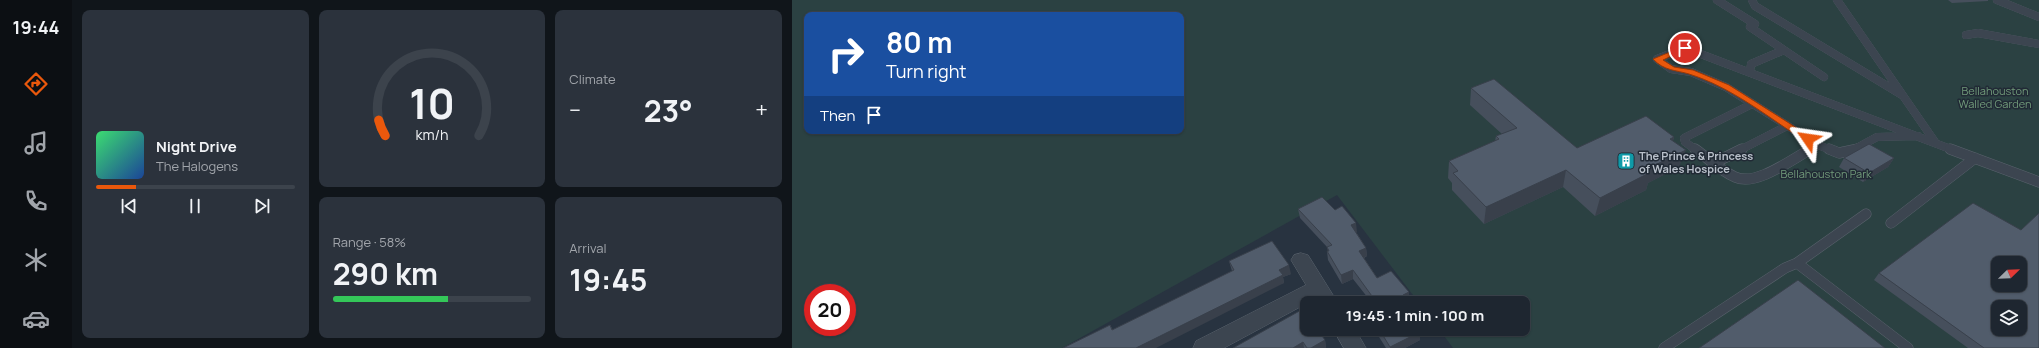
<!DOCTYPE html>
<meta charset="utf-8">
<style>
body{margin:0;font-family:Manrope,sans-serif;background:#2b323c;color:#f1f3f6;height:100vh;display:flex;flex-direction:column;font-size:15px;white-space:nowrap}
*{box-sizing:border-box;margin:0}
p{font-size:13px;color:#a1a5ab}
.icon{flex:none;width:22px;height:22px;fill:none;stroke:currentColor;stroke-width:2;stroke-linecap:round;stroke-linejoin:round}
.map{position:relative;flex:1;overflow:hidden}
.details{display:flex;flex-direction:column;gap:10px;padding:10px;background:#10151a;width:720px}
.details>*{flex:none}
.top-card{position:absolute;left:12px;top:12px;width:380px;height:122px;border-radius:8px;box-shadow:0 1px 3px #0004,0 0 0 1px #3c434c;background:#1a4fa0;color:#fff;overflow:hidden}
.needle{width:26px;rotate:67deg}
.controls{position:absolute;left:1199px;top:256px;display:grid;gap:8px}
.controls a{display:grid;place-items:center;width:36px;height:36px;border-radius:8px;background:#1e2630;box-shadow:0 1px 3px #0004,0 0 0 1px #3c434c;font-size:20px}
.speed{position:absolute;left:12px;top:284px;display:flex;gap:8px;font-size:20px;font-weight:700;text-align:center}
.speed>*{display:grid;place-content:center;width:52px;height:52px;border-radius:50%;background:#1e2630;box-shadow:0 1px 3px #0004,0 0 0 1px #3c434c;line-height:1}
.speed .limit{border:6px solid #d22;background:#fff;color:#111}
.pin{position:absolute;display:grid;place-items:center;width:34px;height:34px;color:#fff;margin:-17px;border:2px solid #fff;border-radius:50%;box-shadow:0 1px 4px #0007}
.me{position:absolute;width:44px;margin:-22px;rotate:302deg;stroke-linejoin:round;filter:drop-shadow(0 0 3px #0008)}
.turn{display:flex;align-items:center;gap:14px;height:84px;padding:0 16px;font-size:18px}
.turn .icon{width:52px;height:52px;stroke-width:2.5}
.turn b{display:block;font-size:28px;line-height:34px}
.then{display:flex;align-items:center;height:38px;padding:0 16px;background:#0003;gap:8px;font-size:15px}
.big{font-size:30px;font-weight:700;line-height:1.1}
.details .tile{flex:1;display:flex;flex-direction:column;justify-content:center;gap:6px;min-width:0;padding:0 14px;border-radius:8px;background:#2b323c}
.details .dial{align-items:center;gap:0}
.dial svg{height:104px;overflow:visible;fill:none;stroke:#3c434c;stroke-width:7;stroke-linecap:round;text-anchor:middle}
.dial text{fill:#f1f3f6;stroke:none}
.song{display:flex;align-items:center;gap:12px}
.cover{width:48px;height:48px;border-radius:6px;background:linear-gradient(135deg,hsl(140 70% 55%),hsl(220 70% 35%))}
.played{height:4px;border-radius:2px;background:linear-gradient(90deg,#ea580c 20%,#3c434c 20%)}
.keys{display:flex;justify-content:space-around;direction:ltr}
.heat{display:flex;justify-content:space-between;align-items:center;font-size:22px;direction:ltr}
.charge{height:6px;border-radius:3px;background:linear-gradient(90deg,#34c759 58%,#3c434c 0)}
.details .tiles{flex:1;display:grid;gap:10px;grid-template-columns:repeat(3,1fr)}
.tile:first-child{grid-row:span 2}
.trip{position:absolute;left:508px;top:296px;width:230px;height:40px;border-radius:8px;background:#1e2630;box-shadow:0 1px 3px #0004,0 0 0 1px #3c434c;font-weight:700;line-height:40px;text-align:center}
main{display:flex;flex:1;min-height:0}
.dock{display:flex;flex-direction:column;width:72px;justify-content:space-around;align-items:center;background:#0c0f13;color:#a1a5ab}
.dock .icon{width:28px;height:28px}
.dock .on{color:#ea580c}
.dock b{font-size:18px;color:#f1f3f6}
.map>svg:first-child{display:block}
.green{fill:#2b4142;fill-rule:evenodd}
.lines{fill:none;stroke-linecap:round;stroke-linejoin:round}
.service-far1-casing{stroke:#5a636d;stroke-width:8}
.service-casing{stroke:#5a636d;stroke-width:11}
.minor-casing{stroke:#5a636d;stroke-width:1}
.service-far1{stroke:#3c4550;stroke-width:8}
.service{stroke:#3c4550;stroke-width:10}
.minor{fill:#3c4550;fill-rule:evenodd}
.wall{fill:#464f5c}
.shaded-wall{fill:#39404b}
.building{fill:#515c6b;stroke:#39404b;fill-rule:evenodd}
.route{fill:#ea580c;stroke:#983908}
.labels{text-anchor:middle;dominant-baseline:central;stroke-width:3;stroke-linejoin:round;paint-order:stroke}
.park-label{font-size:11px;fill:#719a7a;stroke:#212a35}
.poi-label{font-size:11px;font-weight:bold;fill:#b9c0ca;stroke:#212a35;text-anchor:start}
</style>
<main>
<nav class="dock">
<b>19:44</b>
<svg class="icon on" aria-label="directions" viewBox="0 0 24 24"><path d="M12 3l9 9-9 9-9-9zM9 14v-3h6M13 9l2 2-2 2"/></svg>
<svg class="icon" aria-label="music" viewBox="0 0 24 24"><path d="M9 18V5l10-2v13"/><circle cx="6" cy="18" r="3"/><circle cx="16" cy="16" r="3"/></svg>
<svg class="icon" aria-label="phone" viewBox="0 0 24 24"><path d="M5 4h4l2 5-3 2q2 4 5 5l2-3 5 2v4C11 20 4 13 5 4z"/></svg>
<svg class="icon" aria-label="climate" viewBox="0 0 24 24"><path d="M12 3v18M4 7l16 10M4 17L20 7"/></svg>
<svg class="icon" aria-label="car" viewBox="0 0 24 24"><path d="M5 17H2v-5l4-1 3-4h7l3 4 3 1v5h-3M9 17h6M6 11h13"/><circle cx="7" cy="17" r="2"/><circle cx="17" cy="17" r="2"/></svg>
</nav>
<section class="details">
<div class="tiles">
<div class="tile">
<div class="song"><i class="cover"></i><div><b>Night Drive</b><p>The Halogens</p></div></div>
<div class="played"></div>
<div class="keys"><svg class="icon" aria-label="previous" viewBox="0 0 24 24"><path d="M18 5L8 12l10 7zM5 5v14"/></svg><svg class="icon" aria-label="pause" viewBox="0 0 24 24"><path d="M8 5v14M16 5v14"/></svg><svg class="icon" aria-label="next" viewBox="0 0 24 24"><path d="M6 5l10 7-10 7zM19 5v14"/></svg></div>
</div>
<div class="tile dial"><svg viewBox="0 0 100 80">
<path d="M14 69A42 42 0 1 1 86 69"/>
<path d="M14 69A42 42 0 0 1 9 57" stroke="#ea580c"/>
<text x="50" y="56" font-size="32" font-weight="700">10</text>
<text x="50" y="72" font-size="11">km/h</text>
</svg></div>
<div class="tile"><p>Climate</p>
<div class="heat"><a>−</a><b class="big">23°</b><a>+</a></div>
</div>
<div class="tile"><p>Range · 58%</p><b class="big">290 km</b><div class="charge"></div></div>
<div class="tile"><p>Arrival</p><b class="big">19:45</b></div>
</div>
</section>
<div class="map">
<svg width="1247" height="348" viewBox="0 0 1247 348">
<rect width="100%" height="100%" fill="#283340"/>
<path class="green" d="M0,0H1247V348H661L647,329H731V303H627L545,195L270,348H0ZM15,15H389V131H15ZM1206,263H1228V285H1206ZM21,293H55V327H21ZM1206,307H1228V329H1206Z"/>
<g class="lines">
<g class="service-far1-casing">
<path id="service-far1" d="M925,0L963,24L958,27L992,50
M960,0L963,6L1110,95
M1045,0L1143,142
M1205,0L1247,17
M1174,35L1186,33L1247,44
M958,72L959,64L992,50L1032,77
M1124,136L1161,150
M1124,136H1126
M904,150L893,142L892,138L960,104
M948,150L995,126
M1017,150L1026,145
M1039,150L1026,145L934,87L899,72L879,69L865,59L893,48L1124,136
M1061,150L1085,137L1124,136"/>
</g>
<g class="service-casing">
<path id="service" d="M903,149C916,158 929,171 943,177C964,187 1000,159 1019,149
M1037,149L1047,153L1066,149
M1158,149L1247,182
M922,163L950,149
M1074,214L1005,263L1116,348
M1099,223L1183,158
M872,348L993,268L1005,263"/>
</g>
<g class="minor-casing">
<path id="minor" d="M509,253L516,255L546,303H525L523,299L432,348H401L404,341L514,285L499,260L502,255Z
M541,329H563L574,348H552Z"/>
</g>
<use href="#service-far1" class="service-far1"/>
<use href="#service" class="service"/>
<use href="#minor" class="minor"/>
</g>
<path class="wall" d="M1156,0H1196V1L1160,3Z
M679,88L785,148L882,137L881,141L887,167L856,183L854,190L803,216L771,187L692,224L660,190V183L656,178L657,161L703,141L704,136L710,134L678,105Z
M1052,158H1102L1096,167L1071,182L1047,167Z
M506,209L565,232H564L574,248L575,256L572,258L585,278L617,301H616L617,303H580L561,279L550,284L536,260L535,251H536L535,247L508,218Z
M1229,230L1247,348H1176L1082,280L1087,273Z
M437,261L499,274L491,277L492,283L271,348L318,325L321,330L440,271Z
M582,329H631V331L628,333V340L613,348H594Z
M533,340L534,348H441Z"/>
<path class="shaded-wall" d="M882,137L877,154L878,139Z
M894,150L887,167L856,183L854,190L803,216L808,198L855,169Z
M1102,158L1096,167L1071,182L1077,173Z
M774,170L771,187L692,224L694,207Z
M564,223L565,232L560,233L559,225Z
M574,248L575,256L568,259L567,251Z
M497,265L499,274L491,277L492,283L364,348H344Z
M561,270V279L550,284L549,275Z
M617,292V301L613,303L611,295Z
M625,329H631V331L628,333V340L613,348H598V347Z
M533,340L534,348H519Z
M511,342L512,348H501Z"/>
<path class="building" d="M702,79L785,148L854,116L882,137L878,139L894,150L855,169L859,172L808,198L774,170L694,207L661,173L666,171L657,161L707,139L704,136L725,128L679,88Z
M1077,144L1102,158L1077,173L1052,158Z
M530,197L543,210L550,206L564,223L559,225L574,248L567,251L585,278L599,271L617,292L611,295L617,303H585L561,270L549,275L535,251H537L535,247L540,245L506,209Z
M1181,203L1229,230L1247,213V348H1192L1087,273ZM1206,263H1228V285H1206ZM1206,307H1228V329H1206Z
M480,241L497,265L487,270L491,275L344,348H271L318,325L320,330L442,270L437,261Z
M1006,280L1093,348H907Z
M511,309L515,315V329H525L533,340L519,348H515L511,342L501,348H441Z
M587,329H626L628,332L598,347Z"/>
<path class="route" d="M890,47L897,48L871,60L882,67L901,70L937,85L1019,137V141H1013C976,117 939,87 897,74C884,70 872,71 861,59Z"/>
<defs>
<g id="building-square" transform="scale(0.9)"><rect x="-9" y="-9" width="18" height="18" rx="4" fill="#0f9aa8" stroke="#212a35"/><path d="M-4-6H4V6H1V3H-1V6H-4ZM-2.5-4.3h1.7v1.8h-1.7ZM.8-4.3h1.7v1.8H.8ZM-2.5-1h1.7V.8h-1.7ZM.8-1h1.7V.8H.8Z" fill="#fff"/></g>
</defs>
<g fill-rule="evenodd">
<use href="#building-square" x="834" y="161"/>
</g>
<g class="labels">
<g class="park-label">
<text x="1203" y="90">Bellahouston<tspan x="1203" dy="13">Walled Garden</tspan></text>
<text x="1034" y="173">Bellahouston Park</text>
</g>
<g class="poi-label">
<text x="847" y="155">The Prince &amp; Princess<tspan x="847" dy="13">of Wales Hospice</tspan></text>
</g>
</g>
</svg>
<div class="controls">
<a><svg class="needle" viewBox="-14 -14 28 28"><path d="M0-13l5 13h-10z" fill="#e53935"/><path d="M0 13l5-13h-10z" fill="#a1a5ab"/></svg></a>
<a><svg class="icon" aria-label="layers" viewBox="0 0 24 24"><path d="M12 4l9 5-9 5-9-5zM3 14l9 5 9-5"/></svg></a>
</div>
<div class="speed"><div class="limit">20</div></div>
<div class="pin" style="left:893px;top:48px;background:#d93025"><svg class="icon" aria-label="arrive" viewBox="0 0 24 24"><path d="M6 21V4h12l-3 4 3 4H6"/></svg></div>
<svg class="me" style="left:1016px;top:139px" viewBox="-20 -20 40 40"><path d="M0-17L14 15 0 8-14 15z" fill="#ea580c" stroke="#fff" stroke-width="4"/></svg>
<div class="trip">19:45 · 1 min · 100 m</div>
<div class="top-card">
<div class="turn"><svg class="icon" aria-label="right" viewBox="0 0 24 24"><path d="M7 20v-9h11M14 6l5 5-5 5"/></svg><div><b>80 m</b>Turn right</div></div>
<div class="then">Then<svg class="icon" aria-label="arrive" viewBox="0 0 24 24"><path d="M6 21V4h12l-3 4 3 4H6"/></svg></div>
</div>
</div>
</main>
